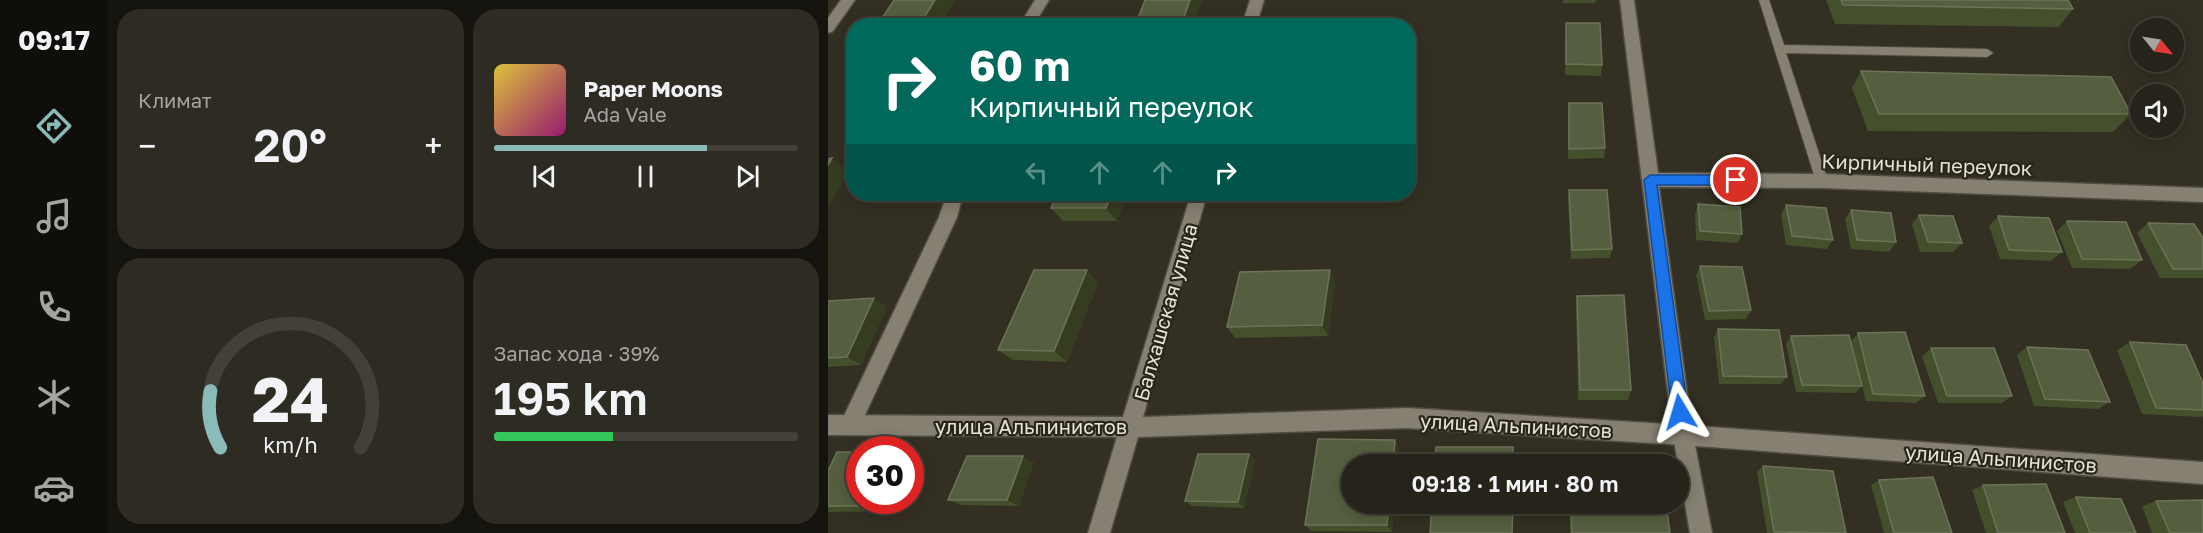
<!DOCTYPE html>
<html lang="ru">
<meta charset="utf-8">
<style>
body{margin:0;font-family:"Golos Text",sans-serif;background:#2e2b23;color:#f1f3f6;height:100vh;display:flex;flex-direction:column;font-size:22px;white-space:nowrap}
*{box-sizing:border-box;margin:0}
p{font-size:20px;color:#a4a4a2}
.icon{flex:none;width:33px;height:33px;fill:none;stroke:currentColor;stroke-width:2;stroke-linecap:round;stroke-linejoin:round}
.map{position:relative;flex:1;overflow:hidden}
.side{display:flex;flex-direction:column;gap:9px;padding:9px;background:#15130e;width:720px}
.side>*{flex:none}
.top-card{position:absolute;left:18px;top:18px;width:570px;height:183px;border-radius:24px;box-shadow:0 3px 15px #0003,0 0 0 2px #424039;background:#00695c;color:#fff;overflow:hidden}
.needle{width:39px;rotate:120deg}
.buttons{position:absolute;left:1302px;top:18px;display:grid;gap:12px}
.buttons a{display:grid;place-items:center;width:54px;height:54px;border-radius:50%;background:#26231a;box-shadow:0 3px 15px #0003,0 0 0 2px #424039;font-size:30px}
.speed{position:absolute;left:18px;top:436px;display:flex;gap:12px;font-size:30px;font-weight:700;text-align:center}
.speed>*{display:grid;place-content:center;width:78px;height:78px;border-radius:50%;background:#26231a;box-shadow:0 3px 15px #0003,0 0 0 2px #424039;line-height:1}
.speed .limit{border:9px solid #d22;background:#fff;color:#111}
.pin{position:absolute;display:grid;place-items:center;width:51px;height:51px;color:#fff;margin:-26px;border:3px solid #fff;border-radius:50%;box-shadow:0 2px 6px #0007}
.me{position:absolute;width:66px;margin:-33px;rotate:353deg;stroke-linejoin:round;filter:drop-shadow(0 0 4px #0008)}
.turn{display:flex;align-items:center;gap:21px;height:126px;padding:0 24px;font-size:27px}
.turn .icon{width:78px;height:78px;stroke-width:2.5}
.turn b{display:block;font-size:42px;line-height:51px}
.lanes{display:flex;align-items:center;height:57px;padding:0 24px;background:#0003;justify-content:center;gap:30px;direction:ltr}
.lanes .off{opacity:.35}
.big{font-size:45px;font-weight:600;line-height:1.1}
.side .card{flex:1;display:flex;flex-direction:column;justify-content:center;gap:9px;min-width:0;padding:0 21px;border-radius:24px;background:#2e2b23}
.side .dial{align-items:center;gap:0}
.dial svg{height:156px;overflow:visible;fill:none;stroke:#424039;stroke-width:7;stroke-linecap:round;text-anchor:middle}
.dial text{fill:#f1f3f6;stroke:none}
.song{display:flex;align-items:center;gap:18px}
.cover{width:72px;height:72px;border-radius:9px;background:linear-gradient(135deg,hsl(50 70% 55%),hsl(320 70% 35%))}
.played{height:6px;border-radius:3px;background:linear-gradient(90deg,#8bbbb9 70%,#424039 70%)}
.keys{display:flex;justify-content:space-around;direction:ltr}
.heat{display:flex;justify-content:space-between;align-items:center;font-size:33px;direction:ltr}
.charge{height:9px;border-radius:4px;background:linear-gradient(90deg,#34c759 39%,#424039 0)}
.side .tiles{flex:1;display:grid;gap:9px;grid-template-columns:repeat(2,1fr)}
.trip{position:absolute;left:513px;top:454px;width:348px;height:60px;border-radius:30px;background:#26231a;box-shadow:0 3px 15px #0003,0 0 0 2px #424039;font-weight:600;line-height:60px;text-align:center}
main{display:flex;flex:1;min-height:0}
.tab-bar{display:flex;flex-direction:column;width:108px;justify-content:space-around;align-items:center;background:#0f0e0a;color:#a4a4a2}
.tab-bar .icon{width:42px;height:42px}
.tab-bar .current{color:#8bbbb9}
.tab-bar b{font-size:27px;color:#f1f3f6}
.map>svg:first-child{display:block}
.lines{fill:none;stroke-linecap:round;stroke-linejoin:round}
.lane-casing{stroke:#4f4c41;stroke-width:2}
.street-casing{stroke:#4f4c41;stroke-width:3}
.secondary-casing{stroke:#4f4c41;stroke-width:3}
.lane{fill:#858071;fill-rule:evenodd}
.street{fill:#858071;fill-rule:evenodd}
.secondary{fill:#858071;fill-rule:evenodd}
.wall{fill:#444f2c}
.shaded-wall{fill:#363c20}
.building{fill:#555f3f;stroke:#6c7357;stroke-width:1.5}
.route{fill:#1a73e8;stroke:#114b97;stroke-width:1.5}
.labels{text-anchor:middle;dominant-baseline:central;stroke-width:4.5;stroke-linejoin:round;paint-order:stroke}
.street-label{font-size:20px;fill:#e4e2da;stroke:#292518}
</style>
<main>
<nav class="tab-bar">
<b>09:17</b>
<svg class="icon current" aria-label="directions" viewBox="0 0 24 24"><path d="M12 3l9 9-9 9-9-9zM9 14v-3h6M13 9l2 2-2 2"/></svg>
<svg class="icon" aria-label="music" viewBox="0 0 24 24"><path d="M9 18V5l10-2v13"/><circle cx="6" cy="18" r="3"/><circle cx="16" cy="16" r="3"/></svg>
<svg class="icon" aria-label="phone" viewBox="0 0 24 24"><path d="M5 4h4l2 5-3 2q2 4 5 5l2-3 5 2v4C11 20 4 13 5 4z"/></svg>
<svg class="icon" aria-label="climate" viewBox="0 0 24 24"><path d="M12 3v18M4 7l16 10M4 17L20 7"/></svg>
<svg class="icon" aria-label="car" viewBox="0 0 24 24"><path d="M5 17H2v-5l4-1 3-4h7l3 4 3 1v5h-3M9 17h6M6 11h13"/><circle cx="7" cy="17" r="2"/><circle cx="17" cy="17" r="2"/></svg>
</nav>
<section class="side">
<div class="tiles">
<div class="card"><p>Климат</p>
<div class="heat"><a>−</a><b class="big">20°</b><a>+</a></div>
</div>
<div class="card">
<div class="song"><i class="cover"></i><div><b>Paper Moons</b><p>Ada Vale</p></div></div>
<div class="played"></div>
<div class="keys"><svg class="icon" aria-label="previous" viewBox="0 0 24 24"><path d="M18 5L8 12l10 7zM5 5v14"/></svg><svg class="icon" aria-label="pause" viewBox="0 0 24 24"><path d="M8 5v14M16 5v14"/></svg><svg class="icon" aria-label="next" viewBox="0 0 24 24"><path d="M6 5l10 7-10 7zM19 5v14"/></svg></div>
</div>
<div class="card dial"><svg viewBox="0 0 100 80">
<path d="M14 69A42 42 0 1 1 86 69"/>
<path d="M14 69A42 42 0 0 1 9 40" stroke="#8bbbb9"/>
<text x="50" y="56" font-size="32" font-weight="700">24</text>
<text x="50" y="72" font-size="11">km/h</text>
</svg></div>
<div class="card"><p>Запас хода · 39%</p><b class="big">195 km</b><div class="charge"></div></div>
</div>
</section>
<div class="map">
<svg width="1375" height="533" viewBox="0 0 1375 533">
<rect width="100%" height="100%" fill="#332f22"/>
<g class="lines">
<g class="lane-casing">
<path id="lane" d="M931,0H941L956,45L1159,49L1165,53L1159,57L958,53L1000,181L994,186L988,181Z"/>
</g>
<g class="street-casing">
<path id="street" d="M207,0H221L205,26H191Z
M792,0H806L830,173L994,174L1375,188V202L994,188L831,187L865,435L884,533H862L845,435Z
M119,194H135L129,217L29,432L22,435L15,432L12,425L15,418L111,217Z"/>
</g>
<g class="secondary-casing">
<path id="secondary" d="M13,0H27L5,31L0,33V18Z
M422,0H436L428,26H414Z
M363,194H379L315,417L579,408L855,425L1375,462V484L855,445L579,428L310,437L282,533H260L289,437L0,435V415L295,417Z"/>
</g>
<use href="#lane" class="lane"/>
<use href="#street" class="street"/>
<use href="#secondary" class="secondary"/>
</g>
<path class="wall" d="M735,0H768L767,3H735Z
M998,0H1240L1245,9L1231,27L1007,24Z
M738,23L774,65L773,76L737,75Z
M1033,71L1303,114L1285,132L1040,131L1024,88Z
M741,103L777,148L776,158L740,159V113Z
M741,190L784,249L782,258L743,259L740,200Z
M299,194L289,221H235L223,208Z
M870,204L914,234L910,243L868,240L867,214Z
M958,205L1005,240L999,249L958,245L953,215Z
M1023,210L1068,242L1061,252L1023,249L1017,219Z
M1091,215L1134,243L1125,252H1092L1084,224Z
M1170,216L1234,252L1223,261L1172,259L1161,226Z
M1239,221L1314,260L1302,269L1244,268L1229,231Z
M1320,223L1375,238V278H1332L1309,233Z
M872,266L923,310L918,319L877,320L868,275Z
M502,270L507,282L500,336L407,338L399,327Z
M270,282L239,362L185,360L170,350Z
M749,296L803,390L800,400H750L748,308Z
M46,298L59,307L33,365L0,367V301Z
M890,329L959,377L953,384H891L886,338Z
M1030,333L1097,396L1088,403L1038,401L1034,386L1027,393L968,392L958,344L963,336L1033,383L1023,342Z
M1302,342L1375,383V416L1373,417L1314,414L1289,350Z
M1199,347L1282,402L1270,409L1206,406L1189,355Z
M1103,348L1184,396L1174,403H1110L1094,356Z
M490,439L567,440L571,448L569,465H524V504H566L564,532L484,531L477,525Z
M421,454L427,460L416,508L364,506L357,501Z
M206,462L191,506L133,505L120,500Z
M935,466L1018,533H939L929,472Z
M0,471L32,501H71L67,511L0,512Z
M1051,480L1124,533H1056L1043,485Z
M1155,485L1237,533H1158L1144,490Z
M1248,497L1308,533H1247L1235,502Z
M1328,501L1375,533H1324L1314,506Z
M741,504H838L842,533H742Z"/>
<path class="shaded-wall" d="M107,0H128L113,26H91Z
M362,0H374L365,26H353Z
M4,158L21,172L0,207V165Z
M284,194H299L289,221L278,208Z
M259,270L270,282L239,362L226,351Z
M502,270L507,282L500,336L494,325Z
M46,298L59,307L33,365L19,357Z
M567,440L571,448L569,465H565Z
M421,454L427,460L416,508L410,502Z
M82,456L88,459L82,473Z
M195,456L206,462L191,506L179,500Z
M54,501H71L67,511L52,506Z
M561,504H566L564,532L559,525Z"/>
<path class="building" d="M66,0H107L91,26H49Z
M317,0H362L353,26H307Z
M1013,0H1240L1245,9L1015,5Z
M738,23H772L774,65L738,64Z
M1033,71L1283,77L1303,114H1051Z
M741,103H774L777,148L741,149Z
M4,158L0,165V159Z
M741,190H779L784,249L744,250Z
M229,194H284L278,208H223Z
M870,204L912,207L914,234L872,231Z
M958,205L998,208L1005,240L964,236Z
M1023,210L1063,213L1068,242L1029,240Z
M1091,215L1125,216L1134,243L1100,242Z
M1170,216L1221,218L1234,252L1181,250Z
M1239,221L1298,222L1314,260L1254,259Z
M1320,223L1366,224L1375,238V269H1345Z
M872,266L914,267L923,310L881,311Z
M206,270H259L226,351L170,350Z
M502,270L494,325L399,327L412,272Z
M796,295L803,390H752L749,296Z
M46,298L19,357L0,358V301Z
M890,329L951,330L959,377L895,376Z
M1077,332L1097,396L1045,394L1030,333Z
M1021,335L1034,386L974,385L963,336Z
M1302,342L1358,345L1375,383V410L1328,408Z
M1199,347L1260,350L1282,402L1217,399Z
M1103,348H1166L1184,396H1119Z
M490,439L567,440L565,465H524V504H561L559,525H477Z
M608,447H685V465H606Z
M9,452H32V501H54L52,506H0V471Z
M831,453L832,465H742V456Z
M370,454H421L410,502L357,501Z
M139,456H195L179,500H120Z
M935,466L1005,471L1018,533L946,532Z
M1105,477L1124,533H1066L1051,480Z
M1218,484L1237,533H1170L1155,485Z
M1248,497L1293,499L1308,533H1262Z
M1375,500V533H1342L1328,501Z
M604,504H685L684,533H602Z
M743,504H838L842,533H744Z"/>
<path class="route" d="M822,175H908L914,180L908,185H829L860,412L857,417L852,419L846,417L844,412L816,180Z"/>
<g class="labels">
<g class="street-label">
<text transform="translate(1099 164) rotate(2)">Кирпичный переулок</text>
<text transform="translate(337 312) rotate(-74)">Балхашская улица</text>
<text transform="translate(688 425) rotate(3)">улица Альпинистов</text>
<text x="203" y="426">улица Альпинистов</text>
<text transform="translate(1173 458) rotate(4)">улица Альпинистов</text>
</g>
</g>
</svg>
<div class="buttons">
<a><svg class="needle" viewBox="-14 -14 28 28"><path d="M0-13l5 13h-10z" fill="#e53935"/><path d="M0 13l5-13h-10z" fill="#a4a4a2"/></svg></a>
<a><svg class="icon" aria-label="sound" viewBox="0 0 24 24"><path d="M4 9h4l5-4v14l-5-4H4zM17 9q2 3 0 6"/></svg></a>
</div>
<div class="speed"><div class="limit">30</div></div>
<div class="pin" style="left:908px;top:180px;background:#d93025"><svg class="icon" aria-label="arrive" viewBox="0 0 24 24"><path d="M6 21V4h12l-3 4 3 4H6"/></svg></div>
<svg class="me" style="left:852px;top:412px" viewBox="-20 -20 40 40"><path d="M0-17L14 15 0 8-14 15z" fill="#1a73e8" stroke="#fff" stroke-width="4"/></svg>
<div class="trip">09:18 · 1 мин · 80 m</div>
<div class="top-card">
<div class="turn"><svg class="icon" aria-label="right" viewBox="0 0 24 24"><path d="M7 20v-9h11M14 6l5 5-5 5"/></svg><div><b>60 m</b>Кирпичный переулок</div></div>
<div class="lanes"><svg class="icon off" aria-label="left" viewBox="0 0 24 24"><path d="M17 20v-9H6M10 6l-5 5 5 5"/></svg><svg class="icon off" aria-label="ahead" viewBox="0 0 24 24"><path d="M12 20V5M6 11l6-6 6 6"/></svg><svg class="icon off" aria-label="ahead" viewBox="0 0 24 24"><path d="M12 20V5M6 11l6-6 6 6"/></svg><svg class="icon" aria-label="right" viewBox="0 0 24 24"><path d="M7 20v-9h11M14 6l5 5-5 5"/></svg></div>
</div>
</div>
</main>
